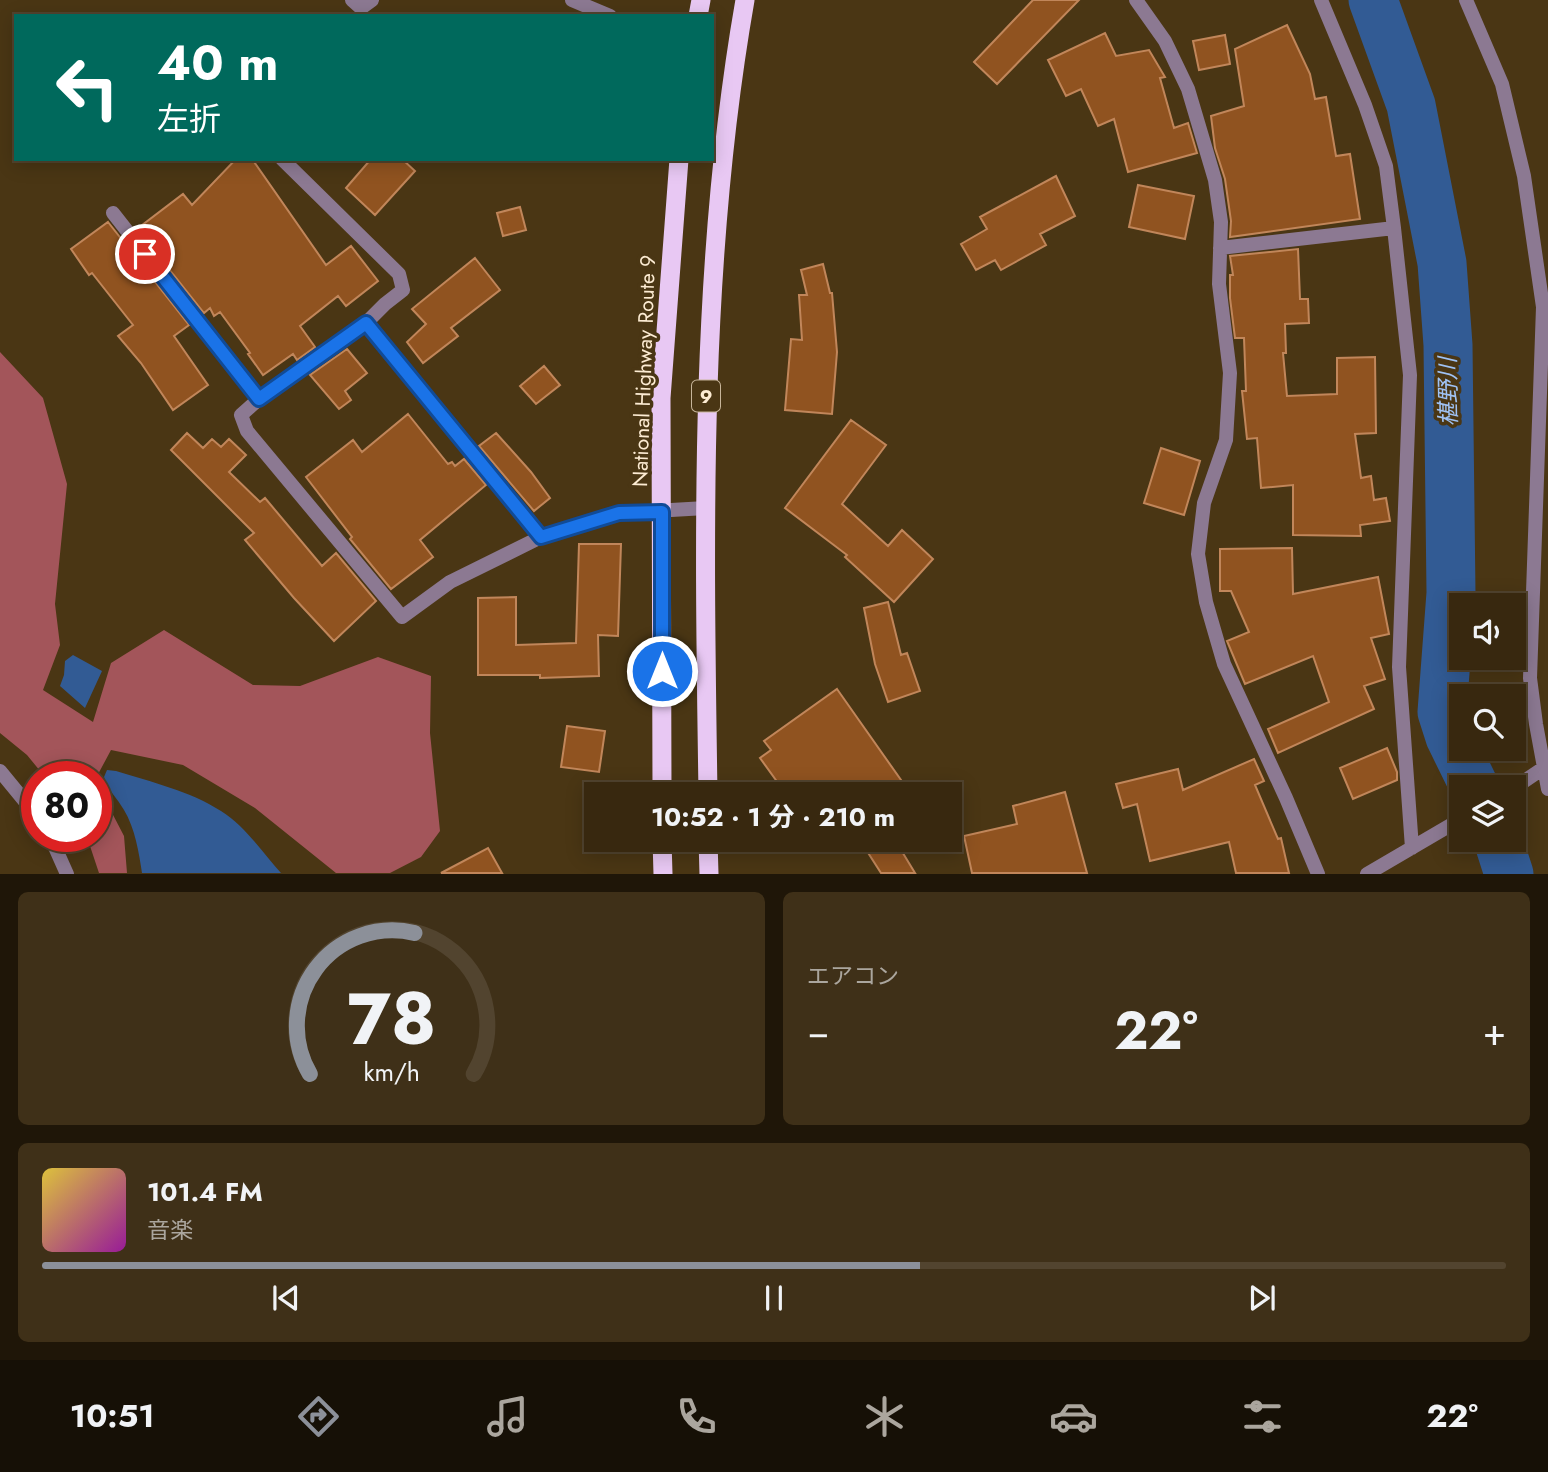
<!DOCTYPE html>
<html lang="ja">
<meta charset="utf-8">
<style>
body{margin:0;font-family:Jost,"Noto Sans JP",sans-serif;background:#3f3018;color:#f1f3f6;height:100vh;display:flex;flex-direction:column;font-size:26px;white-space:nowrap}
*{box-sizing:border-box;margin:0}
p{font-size:23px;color:#aba69e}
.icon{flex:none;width:38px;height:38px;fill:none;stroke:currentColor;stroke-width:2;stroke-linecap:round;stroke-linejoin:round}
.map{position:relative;height:874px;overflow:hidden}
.side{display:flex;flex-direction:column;gap:18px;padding:18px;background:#1f1608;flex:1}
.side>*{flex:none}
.hud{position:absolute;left:14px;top:14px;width:700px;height:147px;border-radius:0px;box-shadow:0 4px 18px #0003,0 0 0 2px #52442f;background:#00695c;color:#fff;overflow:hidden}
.tools{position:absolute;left:1449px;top:593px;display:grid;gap:14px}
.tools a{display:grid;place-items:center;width:77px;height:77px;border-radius:0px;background:#38280f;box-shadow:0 4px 18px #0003,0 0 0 2px #52442f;font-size:35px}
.speed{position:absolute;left:21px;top:761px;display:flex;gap:14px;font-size:35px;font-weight:700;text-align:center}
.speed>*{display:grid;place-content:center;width:91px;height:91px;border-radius:50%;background:#38280f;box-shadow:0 4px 18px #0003,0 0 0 2px #52442f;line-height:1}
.speed .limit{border:10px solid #d22;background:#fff;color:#111}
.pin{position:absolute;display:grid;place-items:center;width:60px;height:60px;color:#fff;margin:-30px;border:4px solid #fff;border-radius:50%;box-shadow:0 2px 7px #0007}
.me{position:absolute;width:77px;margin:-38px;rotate:0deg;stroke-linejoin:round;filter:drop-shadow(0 0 5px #0008)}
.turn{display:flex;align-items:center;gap:24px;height:147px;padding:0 28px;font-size:32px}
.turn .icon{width:91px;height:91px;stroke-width:2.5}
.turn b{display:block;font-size:49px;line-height:60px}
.big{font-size:52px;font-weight:700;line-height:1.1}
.side .widget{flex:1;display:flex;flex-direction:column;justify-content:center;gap:10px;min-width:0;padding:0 24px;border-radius:10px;background:#3f3018}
.side .dial{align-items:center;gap:0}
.dial svg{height:182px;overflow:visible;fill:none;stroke:#52442f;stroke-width:7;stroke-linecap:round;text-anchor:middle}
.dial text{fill:#f1f3f6;stroke:none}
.song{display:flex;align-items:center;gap:21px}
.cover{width:84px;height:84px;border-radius:10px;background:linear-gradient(135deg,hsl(50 70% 55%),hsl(300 70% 35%))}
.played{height:7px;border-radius:4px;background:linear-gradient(90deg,#8c9099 60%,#52442f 60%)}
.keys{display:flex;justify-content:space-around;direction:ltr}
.heat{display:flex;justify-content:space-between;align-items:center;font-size:38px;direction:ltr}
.side .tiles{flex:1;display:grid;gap:18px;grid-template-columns:1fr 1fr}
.widget:last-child{grid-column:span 2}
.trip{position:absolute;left:584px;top:782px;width:378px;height:70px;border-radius:0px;background:#38280f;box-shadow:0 4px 18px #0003,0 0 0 2px #52442f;font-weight:700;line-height:70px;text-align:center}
.tabs{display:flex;height:112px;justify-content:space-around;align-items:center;background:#161006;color:#aba69e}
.tabs .icon{width:49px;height:49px}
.tabs .on{color:#8c9099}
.tabs b{font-size:32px;color:#f1f3f6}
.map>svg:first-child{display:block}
.forest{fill:#a3555a}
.water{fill:#325b94}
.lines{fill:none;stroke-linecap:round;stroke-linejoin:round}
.river{stroke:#325b94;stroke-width:49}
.building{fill:#905320;stroke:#c1865a;stroke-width:2}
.minor{stroke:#8c7992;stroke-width:14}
.tertiary{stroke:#8c7992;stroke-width:14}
.trunk{stroke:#e8c8f3;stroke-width:19}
.route-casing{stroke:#114b97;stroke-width:18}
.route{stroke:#1a73e8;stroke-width:12}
.labels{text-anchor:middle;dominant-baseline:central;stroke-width:7;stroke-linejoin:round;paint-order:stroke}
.shield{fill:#4a3614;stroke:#c7b59a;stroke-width:2}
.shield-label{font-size:19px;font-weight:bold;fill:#fdecd3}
.street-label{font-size:21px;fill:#fdecd3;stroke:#4a3614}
.water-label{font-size:23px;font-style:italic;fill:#9fc2f4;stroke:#4a3614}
</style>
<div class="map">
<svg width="1548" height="874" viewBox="0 0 1548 874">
<rect width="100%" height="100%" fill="#4a3614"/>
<path class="forest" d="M0,352L43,398L67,484L55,604L60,645L43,690L93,722L111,663L164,630L253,685L300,686L378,657L431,676L430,733L440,831L421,857L390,873H336L255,808L183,765L111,750L96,778L45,777L27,755L0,733Z
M96,782L124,836L127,873H99L87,837L96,836Z"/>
<path class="water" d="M73,655L102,671L85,708L60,686L64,675L65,661Z
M107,770L116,771C151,782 190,791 221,811C245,826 263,853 281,873H142C139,853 135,828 124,810C117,798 108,790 104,777Z"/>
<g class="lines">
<path class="river" d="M1373,0L1411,105L1442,263L1448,345L1451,593L1442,712L1450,737L1475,788
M1498,840L1509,874"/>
</g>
<path class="building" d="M1033,0H1079L997,84L974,62Z
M1287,25L1310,74L1315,99L1326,97L1336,156L1350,154L1360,219L1230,237L1231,221L1225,179L1215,148L1211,116L1244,106L1235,49Z
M1105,33L1116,56L1149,50L1165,77L1160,78L1174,128L1188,123L1197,153L1128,172L1114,119L1098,126L1081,89L1066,96L1048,60Z
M1225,35L1230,64L1199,70L1193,41Z
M236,159H252L326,265L351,246L378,281L346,306L338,296L300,326L315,347L297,360L293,354L263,375L248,354L250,353L220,312L214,316L210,308L204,313L137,229L183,194L192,205Z
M371,159H402L415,171L375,215L346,188Z
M1056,176L1075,216L1040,234L1046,245L1001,270L995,260L976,270L961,244L987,229L980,217Z
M1138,185L1194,196L1185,239L1129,227Z
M520,207L526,230L503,236L497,213Z
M108,222L189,325L174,336L208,385L173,410L141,363L118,336L133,325L92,273L89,275L71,249Z
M1298,249L1300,299H1308L1309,323L1285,324L1286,353H1283L1287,396L1337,394V358L1375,357L1376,433L1355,434L1361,478L1371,476L1374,500L1386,498L1390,521L1360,525L1361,536L1293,535V485L1261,488L1257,438L1247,439L1242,391H1246L1244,338H1235L1230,298V275H1233L1230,256Z
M475,258L500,290L451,328L458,336L423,363L407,342L426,324L412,309Z
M823,264L830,293H832L837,352L832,414L785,410L791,339L802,340L799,295H807L801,270Z
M347,349L367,373L345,391L351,400L339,409L310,375Z
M544,366L560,385L536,404L520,386Z
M408,414L448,464L452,462L455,466L464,459L486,485L420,540L433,557L391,589L350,539L352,537L306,477L353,440L362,452Z
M851,420L886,445L842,504L888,546L902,530L933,559L894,602L845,557L847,555L785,508Z
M187,433L203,448L212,439L221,447L229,439L246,455L229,472L260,502L265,498L322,566L336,553L376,601L334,641L294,598L245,540L254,533L171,450Z
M496,433L531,472L550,498L534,511L479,446Z
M1161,448L1200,461L1184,515L1144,503Z
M579,544H621L618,636L598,635L599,676L540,678V675H478V598L516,597V645L576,643Z
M1292,548L1293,594L1378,577L1389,634L1371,638L1385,679L1364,686L1374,709L1278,753L1268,729L1329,702L1313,656L1245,684L1227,641L1249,632L1231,591H1220V549Z
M888,602L901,655L907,653L920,691L888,702L875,664L864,608Z
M837,689L901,780L878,794H786L760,758L771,750L764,741Z
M567,726L605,731L599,772L561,767Z
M1387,748L1397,772V780L1353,799L1340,768Z
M1254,759L1264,781L1255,785L1278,839L1281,838L1289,873H1236L1229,842L1150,861L1137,804L1123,808L1116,784L1178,769L1183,790Z
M1065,792L1087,873H972L964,836L1017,824L1013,806Z
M878,840H895L915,873H881L865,848Z
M488,848L502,873H441Z"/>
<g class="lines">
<path class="minor" d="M352,0L361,8L372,0
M572,0L610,16
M1136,0L1165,41L1188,89L1215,180L1221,222L1219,284L1230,373L1226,440L1204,503L1198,554L1206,602L1224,664L1286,798L1318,874
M1466,0L1502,84L1524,176L1543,307L1530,678L1536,724L1548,789
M282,159L399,274L403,290L385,304L366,323L541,537L619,513L706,508
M113,213L259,399L241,415L247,431L402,617L450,582L541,537
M1394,228L1410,375L1399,667L1412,848
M1220,248L1394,228L1386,166L1365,105L1321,0
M259,399L366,323
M1514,788L1548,765
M1367,874L1461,819"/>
<path class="tertiary" d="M0,771L37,816
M50,836L67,874"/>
<path class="trunk" d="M698,16L701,0
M662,794L661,398L679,159
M708,794C704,529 699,262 745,0
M662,840L663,874
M708,840L709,874"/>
</g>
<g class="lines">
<g class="route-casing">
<path id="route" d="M145,254L259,399L366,323L541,537L619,513L662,512V671"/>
</g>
<use href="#route" class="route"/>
</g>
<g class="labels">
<rect class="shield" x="692" y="380.5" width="28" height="31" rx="5"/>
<g class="shield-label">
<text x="706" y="396">9</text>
</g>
<g class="street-label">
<text transform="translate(644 371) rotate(-88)">National Highway Route 9</text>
</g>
<g class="water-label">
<text transform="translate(1448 392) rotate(-91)">椹野川</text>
</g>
</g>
</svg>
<div class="tools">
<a><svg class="icon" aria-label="sound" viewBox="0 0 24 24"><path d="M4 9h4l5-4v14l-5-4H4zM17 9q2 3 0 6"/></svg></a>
<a><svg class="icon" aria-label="search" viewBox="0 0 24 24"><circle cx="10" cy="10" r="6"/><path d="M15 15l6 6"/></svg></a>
<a><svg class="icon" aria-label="layers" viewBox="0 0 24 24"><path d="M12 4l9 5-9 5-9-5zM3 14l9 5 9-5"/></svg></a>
</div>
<div class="speed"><div class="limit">80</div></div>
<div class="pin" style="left:145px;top:254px;background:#d93025"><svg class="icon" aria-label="arrive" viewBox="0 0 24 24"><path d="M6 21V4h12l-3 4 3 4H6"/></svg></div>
<svg class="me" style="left:662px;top:671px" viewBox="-20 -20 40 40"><circle r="17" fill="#1a73e8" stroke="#fff" stroke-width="3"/><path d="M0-11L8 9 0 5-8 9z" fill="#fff"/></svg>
<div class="trip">10:52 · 1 分 · 210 m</div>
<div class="hud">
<div class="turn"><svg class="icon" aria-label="left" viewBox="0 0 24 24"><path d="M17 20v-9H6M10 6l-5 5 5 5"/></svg><div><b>40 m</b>左折</div></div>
</div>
</div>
<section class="side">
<div class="tiles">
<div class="widget dial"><svg viewBox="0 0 100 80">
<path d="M14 69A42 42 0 1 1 86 69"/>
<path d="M14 69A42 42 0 0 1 60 7" stroke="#8c9099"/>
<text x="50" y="56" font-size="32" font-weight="700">78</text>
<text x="50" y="72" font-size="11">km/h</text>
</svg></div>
<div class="widget"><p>エアコン</p>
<div class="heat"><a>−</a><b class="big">22°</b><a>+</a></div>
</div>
<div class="widget">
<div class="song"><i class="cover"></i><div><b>101.4 FM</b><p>音楽</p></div></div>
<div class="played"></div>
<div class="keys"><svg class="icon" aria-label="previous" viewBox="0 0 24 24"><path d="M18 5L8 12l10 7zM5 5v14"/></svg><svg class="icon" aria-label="pause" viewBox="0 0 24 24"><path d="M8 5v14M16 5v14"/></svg><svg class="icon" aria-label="next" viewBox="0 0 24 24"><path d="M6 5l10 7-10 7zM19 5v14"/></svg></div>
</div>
</div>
</section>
<nav class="tabs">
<b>10:51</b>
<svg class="icon on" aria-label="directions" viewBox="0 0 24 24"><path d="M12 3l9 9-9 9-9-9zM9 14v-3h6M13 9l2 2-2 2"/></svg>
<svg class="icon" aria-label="music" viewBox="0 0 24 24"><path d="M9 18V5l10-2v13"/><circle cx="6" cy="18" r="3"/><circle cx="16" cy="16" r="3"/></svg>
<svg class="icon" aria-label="phone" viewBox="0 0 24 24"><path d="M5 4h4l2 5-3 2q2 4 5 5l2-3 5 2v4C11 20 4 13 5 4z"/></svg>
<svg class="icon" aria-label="climate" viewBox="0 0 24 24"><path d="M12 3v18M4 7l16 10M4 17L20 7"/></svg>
<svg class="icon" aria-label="car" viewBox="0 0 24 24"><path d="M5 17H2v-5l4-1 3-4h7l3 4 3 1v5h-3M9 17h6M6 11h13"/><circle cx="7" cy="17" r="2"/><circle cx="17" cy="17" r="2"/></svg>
<svg class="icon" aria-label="filters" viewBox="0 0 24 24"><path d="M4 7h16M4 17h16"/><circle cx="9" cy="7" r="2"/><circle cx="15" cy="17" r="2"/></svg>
<b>22°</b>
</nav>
